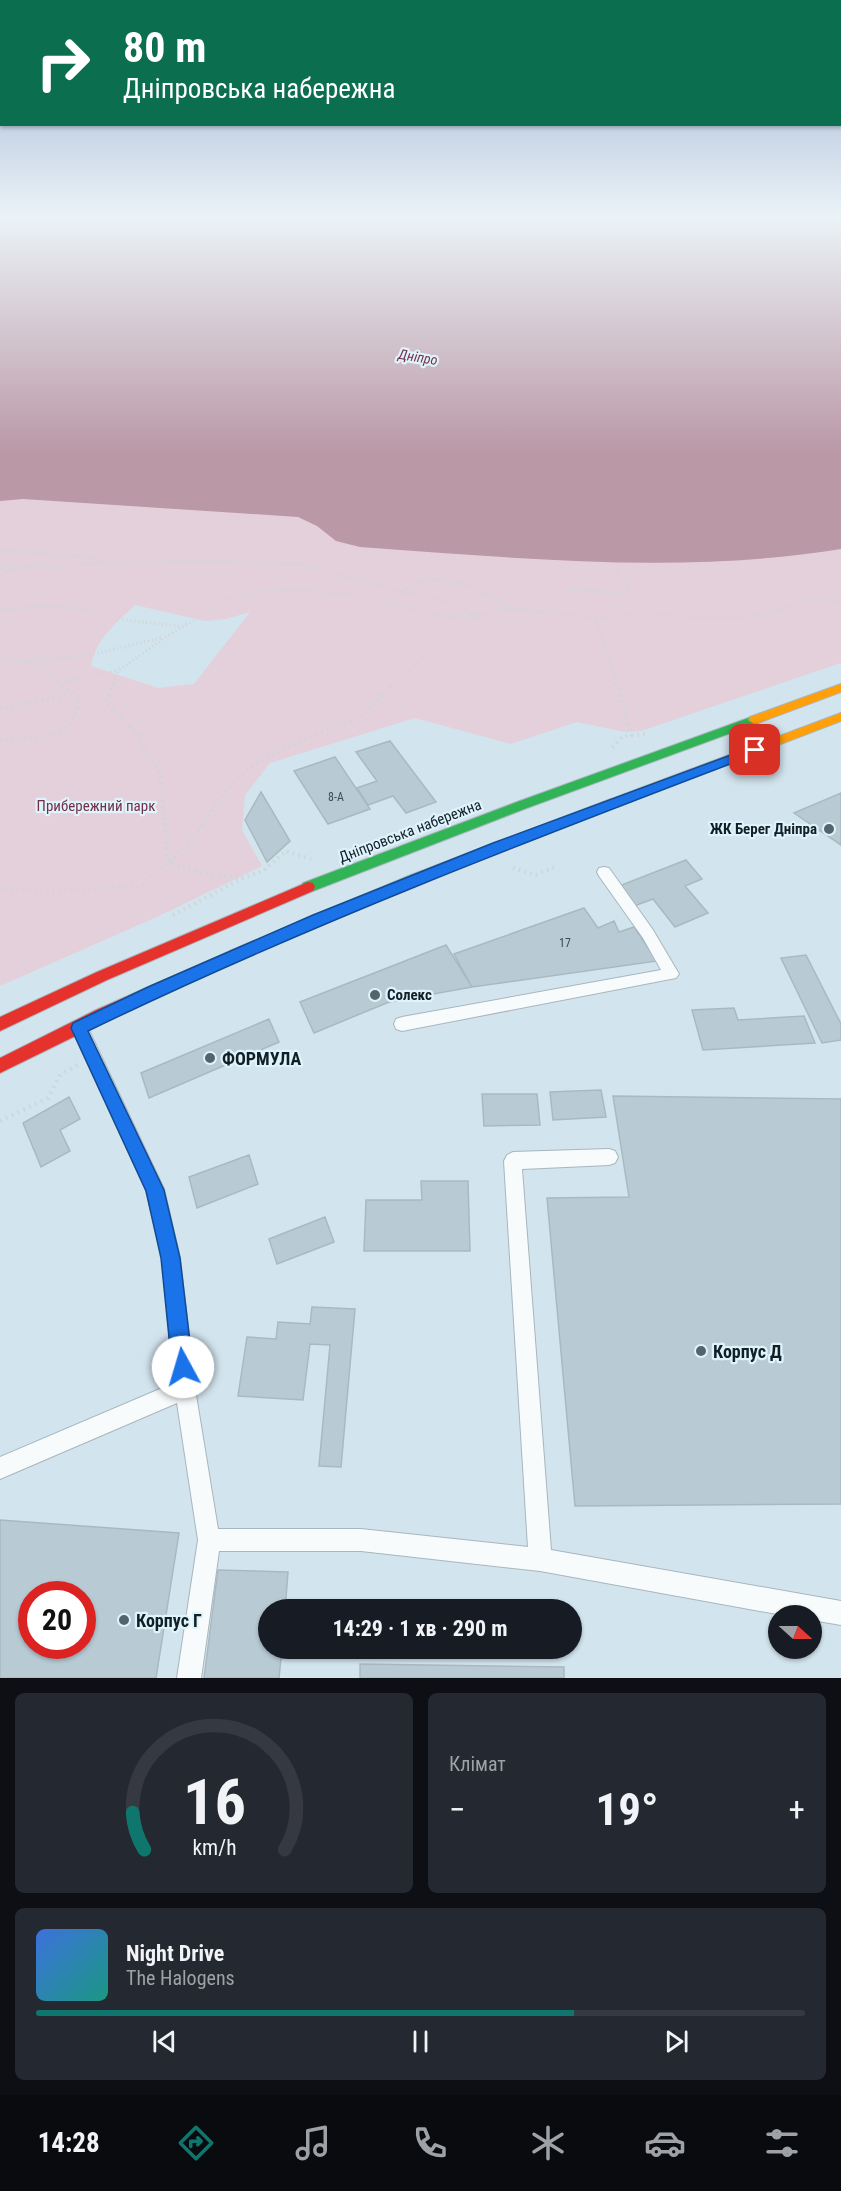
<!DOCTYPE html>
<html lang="uk">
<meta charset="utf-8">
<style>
body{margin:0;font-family:"Roboto Condensed",sans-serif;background:#242831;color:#f1f3f6;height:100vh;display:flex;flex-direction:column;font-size:22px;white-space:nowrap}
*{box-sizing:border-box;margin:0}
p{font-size:20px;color:#9ea1a6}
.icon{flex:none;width:33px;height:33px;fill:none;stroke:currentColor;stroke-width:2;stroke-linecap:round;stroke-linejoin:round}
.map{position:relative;height:1678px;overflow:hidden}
.sheet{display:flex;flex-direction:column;gap:15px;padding:15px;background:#0d0f14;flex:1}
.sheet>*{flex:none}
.banner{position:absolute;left:0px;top:0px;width:842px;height:126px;box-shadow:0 2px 4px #0004;background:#0b6e4f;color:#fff;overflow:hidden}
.needle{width:39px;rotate:111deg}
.fabs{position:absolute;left:768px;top:1605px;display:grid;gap:12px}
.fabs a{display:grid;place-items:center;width:54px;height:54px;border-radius:50%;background:#171b24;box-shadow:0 2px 4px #0004;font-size:30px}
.speed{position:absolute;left:18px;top:1581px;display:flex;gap:12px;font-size:30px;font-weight:700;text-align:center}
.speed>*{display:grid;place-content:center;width:78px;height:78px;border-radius:50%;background:#171b24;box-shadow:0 2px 4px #0004;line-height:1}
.speed .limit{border:9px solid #d22;background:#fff;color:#111}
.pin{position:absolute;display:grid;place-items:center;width:51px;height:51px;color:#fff;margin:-26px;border-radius:12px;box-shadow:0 3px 9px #0006}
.me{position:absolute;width:66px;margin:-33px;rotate:354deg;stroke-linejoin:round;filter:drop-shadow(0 0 4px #0008)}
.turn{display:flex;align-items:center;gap:21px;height:126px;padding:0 24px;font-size:27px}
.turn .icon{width:78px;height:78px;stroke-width:2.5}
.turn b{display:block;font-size:42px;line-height:51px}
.big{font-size:45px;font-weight:700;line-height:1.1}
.sheet .card{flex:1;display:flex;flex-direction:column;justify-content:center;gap:9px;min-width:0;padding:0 21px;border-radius:9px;background:#242831}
.sheet .dial{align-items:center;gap:0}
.dial svg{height:156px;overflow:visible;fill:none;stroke:#363941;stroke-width:7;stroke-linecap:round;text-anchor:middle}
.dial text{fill:#f1f3f6;stroke:none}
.song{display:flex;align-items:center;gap:18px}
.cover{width:72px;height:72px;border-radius:9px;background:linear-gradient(135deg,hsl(220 70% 55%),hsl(170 70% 35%))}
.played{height:6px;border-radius:3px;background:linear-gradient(90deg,#0f766e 70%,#363941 70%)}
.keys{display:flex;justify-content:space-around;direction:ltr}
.heat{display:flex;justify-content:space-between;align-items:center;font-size:33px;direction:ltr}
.sheet .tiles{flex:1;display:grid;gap:15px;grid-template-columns:1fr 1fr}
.card:last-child{grid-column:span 2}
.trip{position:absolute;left:258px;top:1599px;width:324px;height:60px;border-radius:30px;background:#171b24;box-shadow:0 2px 4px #0004;font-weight:700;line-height:60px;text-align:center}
.tab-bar{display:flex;height:96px;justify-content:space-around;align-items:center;background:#090b0e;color:#9ea1a6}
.tab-bar .icon{width:42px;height:42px}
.tab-bar .active{color:#0f766e}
.tab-bar b{font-size:27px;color:#f1f3f6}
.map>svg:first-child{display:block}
.green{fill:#e3d0db;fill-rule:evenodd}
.water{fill:#ba98a6}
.building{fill:#b8cbd5;stroke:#aab9c0;stroke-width:1.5;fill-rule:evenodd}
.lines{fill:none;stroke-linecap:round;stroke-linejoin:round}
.lane-casing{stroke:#a8b6bd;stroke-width:2}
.fast-casing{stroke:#a8b6bd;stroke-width:2}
.slow-casing{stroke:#a8b6bd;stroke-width:2}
.jam-casing{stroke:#a8b6bd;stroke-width:2}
.path-far2{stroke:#cfd5d8;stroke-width:3;stroke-dasharray:1 3;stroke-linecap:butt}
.path-far1{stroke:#cfd5d8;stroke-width:4;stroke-dasharray:1.5 4.5;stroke-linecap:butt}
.path{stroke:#cfd5d8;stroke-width:4.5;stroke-dasharray:1.5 5;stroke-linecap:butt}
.lane{fill:#f8fbfc;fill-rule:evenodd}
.fast{fill:#30b455;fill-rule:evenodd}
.slow{fill:#ff9f0a;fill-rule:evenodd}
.jam{fill:#e5322d;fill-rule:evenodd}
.route{fill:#1a73e8;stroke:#114b97;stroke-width:1.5}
.poi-dot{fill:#55646b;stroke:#dff3fd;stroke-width:2}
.labels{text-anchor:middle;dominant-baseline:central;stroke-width:4.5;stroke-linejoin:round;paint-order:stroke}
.number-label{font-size:12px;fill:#3e4d54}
.far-water-label{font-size:14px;font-style:italic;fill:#763148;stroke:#dff3fd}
.park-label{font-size:15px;fill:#742f46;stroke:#dff3fd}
.poi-label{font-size:15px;font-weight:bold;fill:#121f25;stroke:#dff3fd;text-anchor:end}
.street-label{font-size:15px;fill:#121f25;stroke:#dff3fd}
.near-poi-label{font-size:18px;font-weight:bold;fill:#121f25;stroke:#dff3fd;text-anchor:start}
</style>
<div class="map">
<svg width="841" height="1678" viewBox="0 0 841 1678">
<rect width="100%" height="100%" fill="#d2e4ee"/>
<path class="green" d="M0,469L841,511V663L641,731L625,732L577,722L511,744L415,718L270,763L245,795L242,830L262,866L159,916L0,986ZM135,605L205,621L226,619L250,612L194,684L158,688L91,666C96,639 115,624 135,605Z"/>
<path class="water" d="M0,218H841V549C681,575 520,558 360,547L336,541L317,526L298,517L23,499L0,501Z"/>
<path class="building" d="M390,741L436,802L406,813L393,796L368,805L357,788L377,781L356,752Z
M335,757L370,809L328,824L294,771Z
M261,792L290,841L267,862L245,820Z
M841,793V845L794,813Z
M686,860L702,879L685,886L708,913L675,927L653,899L634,906L619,886Z
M584,908L598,928L614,921L619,932L634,927L657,961L472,987L454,954Z
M446,945L472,987L389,1002L314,1033L300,1002Z
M806,955L841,1024V1040L822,1043L781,958Z
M734,1008L738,1020L804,1016L815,1043L703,1050L692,1010Z
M269,1019L279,1042L149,1098L141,1073Z
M601,1090L606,1117L553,1120L550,1092Z
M482,1094H537L540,1125L484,1126Z
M613,1096L841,1099V1504L575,1506L547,1198L629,1197Z
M69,1097L80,1119L60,1130L70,1151L41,1167L23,1123Z
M249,1155L258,1184L197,1208L189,1177Z
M421,1181H468L470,1251H364L366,1200H422Z
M325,1217L334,1242L277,1264L269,1239Z
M312,1307L355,1309L341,1467L319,1466L330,1345L310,1344L303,1400L238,1396L247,1337L276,1339L278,1322L310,1324Z
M0,1520L179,1533L156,1678H0ZM32,1594H82V1646H32Z
M218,1570L288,1572L285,1610H268V1648H282L279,1678H204Z
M360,1664L564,1667V1678H360Z"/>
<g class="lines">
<g class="lane-casing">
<path id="lane" d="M604,867L609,868L653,930L679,974L676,978L402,1031L396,1029L394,1024L396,1019L402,1017L661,970L643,938L599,876L597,872L599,868Z
M79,1020L85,1022L164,1189L180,1258L195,1389L218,1529H361L528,1547L504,1161L507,1155L513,1152L609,1149L615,1151L618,1157L615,1163L609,1165L522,1169L551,1550L841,1601V1625L812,1620V1616H788L540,1571L361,1551H219L201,1678H177L198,1540L177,1403L0,1479V1457L174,1383L162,1258L146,1190L71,1027L73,1022Z"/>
</g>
<g class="fast-casing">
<path id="fast" d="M754,716L760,720L758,723L527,808L313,891H303L301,887L303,883L517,802Z
M611,799L616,801L618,804L616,807L421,883L240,959L235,961L230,959L227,955L230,951L411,875Z"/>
</g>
<g class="slow-casing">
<path id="slow" d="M841,684V692L758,723L754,724L748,720L750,717Z
M841,713V721L616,807H606L604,804L606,801Z"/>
</g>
<g class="jam-casing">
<path id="jam" d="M308,882L313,883L315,887L313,891L107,980L0,1031V1017L97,972Z
M235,949L240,951L243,955L240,959L108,1020L0,1073V1058L96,1010Z"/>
</g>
<path class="path-far2" d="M0,550L88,557L107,562
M0,568L14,567
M0,578L6,572L21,566L198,561L300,564L402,592
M0,610L42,606L75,608L132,621L180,626
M542,611L569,589L625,593L630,587L618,579V571
M476,616L450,602L402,592C429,565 483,587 509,608
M595,618L617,684
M0,659L29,661L60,684
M30,661L90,655L161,638
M60,683L119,670
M113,684L119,670L166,637L227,600L269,589L366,595L404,608L448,617L476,616
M393,684L457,629L477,616L509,608L595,618L645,613L708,618L757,616L810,600L841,601"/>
<path class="path-far1" d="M114,683L106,702L138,735L147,755L160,773L168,862L206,874L243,878
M616,683L632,737
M0,708L73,694
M0,741C33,737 76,741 79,698L58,683
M612,747L623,736L648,734
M513,868L536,875L557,866
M0,891L4,888L48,891L141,886L189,844L225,791L256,763L319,733L358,719L394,683
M173,915L243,878L263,871L286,851L311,859"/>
<path class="path" d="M0,1121L48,1098L61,1074L77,1065"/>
<use href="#lane" class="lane"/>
<use href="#fast" class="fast"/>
<use href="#slow" class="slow"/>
<use href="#jam" class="jam"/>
</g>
<linearGradient id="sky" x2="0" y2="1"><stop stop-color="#95a9ce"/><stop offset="0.48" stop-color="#ebf3f7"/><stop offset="1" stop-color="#ebf3f7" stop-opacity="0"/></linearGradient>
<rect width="841" height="453" fill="url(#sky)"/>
<path class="route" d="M755,746L761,750L759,753C533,839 307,925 88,1031L164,1190L180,1258L193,1367L190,1374L183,1377L175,1374L172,1367L161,1258L146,1191L71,1028L73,1023L148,987L313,915L493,843Z"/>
<g class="poi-dot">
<circle cx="829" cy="829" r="6"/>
<circle cx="375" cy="995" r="6"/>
<circle cx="210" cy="1058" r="6"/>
<circle cx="701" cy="1351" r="6"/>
<circle cx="124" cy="1620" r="6"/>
</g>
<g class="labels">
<g class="number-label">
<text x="336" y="797">8-А</text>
<text x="565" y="943">17</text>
</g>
<g class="far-water-label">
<text transform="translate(418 357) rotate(9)">Дніпро</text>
</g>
<g class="park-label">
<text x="96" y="806">Прибережний парк</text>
</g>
<g class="poi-label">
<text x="817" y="829">ЖК Берег Дніпра</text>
<text x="387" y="995" text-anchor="start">Солекс</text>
</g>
<g class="street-label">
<text transform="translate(410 831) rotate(-21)">Дніпровська набережна</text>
</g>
<g class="near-poi-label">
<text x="222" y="1058">ФОРМУЛА</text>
<text x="713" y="1351">Корпус Д</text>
<text x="136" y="1620">Корпус Г</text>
</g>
</g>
</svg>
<div class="fabs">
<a><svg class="needle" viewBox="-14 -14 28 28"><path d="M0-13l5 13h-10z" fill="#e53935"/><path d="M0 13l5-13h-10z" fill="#9ea1a6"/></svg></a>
</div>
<div class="speed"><div class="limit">20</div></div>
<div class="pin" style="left:755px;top:750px;background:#d93025"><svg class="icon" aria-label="arrive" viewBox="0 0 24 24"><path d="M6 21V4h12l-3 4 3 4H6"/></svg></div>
<svg class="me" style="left:183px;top:1367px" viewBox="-20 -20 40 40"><circle r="19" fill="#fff"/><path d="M0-13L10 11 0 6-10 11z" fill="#1a73e8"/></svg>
<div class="trip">14:29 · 1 хв · 290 m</div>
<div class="banner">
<div class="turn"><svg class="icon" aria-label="right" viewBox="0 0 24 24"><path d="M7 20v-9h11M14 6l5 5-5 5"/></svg><div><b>80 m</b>Дніпровська набережна</div></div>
</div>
</div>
<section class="sheet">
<div class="tiles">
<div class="card dial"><svg viewBox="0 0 100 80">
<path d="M14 69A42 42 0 1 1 86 69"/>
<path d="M14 69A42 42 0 0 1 8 50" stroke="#0f766e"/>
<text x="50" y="56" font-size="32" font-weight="700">16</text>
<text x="50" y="72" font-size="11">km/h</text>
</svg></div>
<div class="card"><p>Клімат</p>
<div class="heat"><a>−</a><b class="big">19°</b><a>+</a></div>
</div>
<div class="card">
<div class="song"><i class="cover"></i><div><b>Night Drive</b><p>The Halogens</p></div></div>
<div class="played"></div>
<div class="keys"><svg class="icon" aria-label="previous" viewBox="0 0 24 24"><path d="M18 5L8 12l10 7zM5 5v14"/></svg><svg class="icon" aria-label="pause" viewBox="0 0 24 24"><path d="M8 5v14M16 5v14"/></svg><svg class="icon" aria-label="next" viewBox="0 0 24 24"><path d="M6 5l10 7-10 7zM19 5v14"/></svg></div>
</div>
</div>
</section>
<nav class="tab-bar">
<b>14:28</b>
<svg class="icon active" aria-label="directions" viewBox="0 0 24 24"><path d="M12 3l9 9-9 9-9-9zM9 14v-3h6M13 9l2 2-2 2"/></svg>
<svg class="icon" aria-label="music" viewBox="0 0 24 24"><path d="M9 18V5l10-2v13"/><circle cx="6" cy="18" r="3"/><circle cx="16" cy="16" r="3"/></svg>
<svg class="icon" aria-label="phone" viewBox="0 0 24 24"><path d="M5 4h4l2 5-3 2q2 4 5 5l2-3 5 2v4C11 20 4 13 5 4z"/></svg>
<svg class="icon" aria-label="climate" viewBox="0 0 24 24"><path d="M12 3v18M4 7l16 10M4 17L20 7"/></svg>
<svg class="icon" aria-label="car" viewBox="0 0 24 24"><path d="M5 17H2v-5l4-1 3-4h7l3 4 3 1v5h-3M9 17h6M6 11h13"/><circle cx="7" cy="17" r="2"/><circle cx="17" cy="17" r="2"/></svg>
<svg class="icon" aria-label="filters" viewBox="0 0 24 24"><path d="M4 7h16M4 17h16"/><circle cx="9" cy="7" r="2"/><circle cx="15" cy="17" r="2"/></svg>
</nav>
